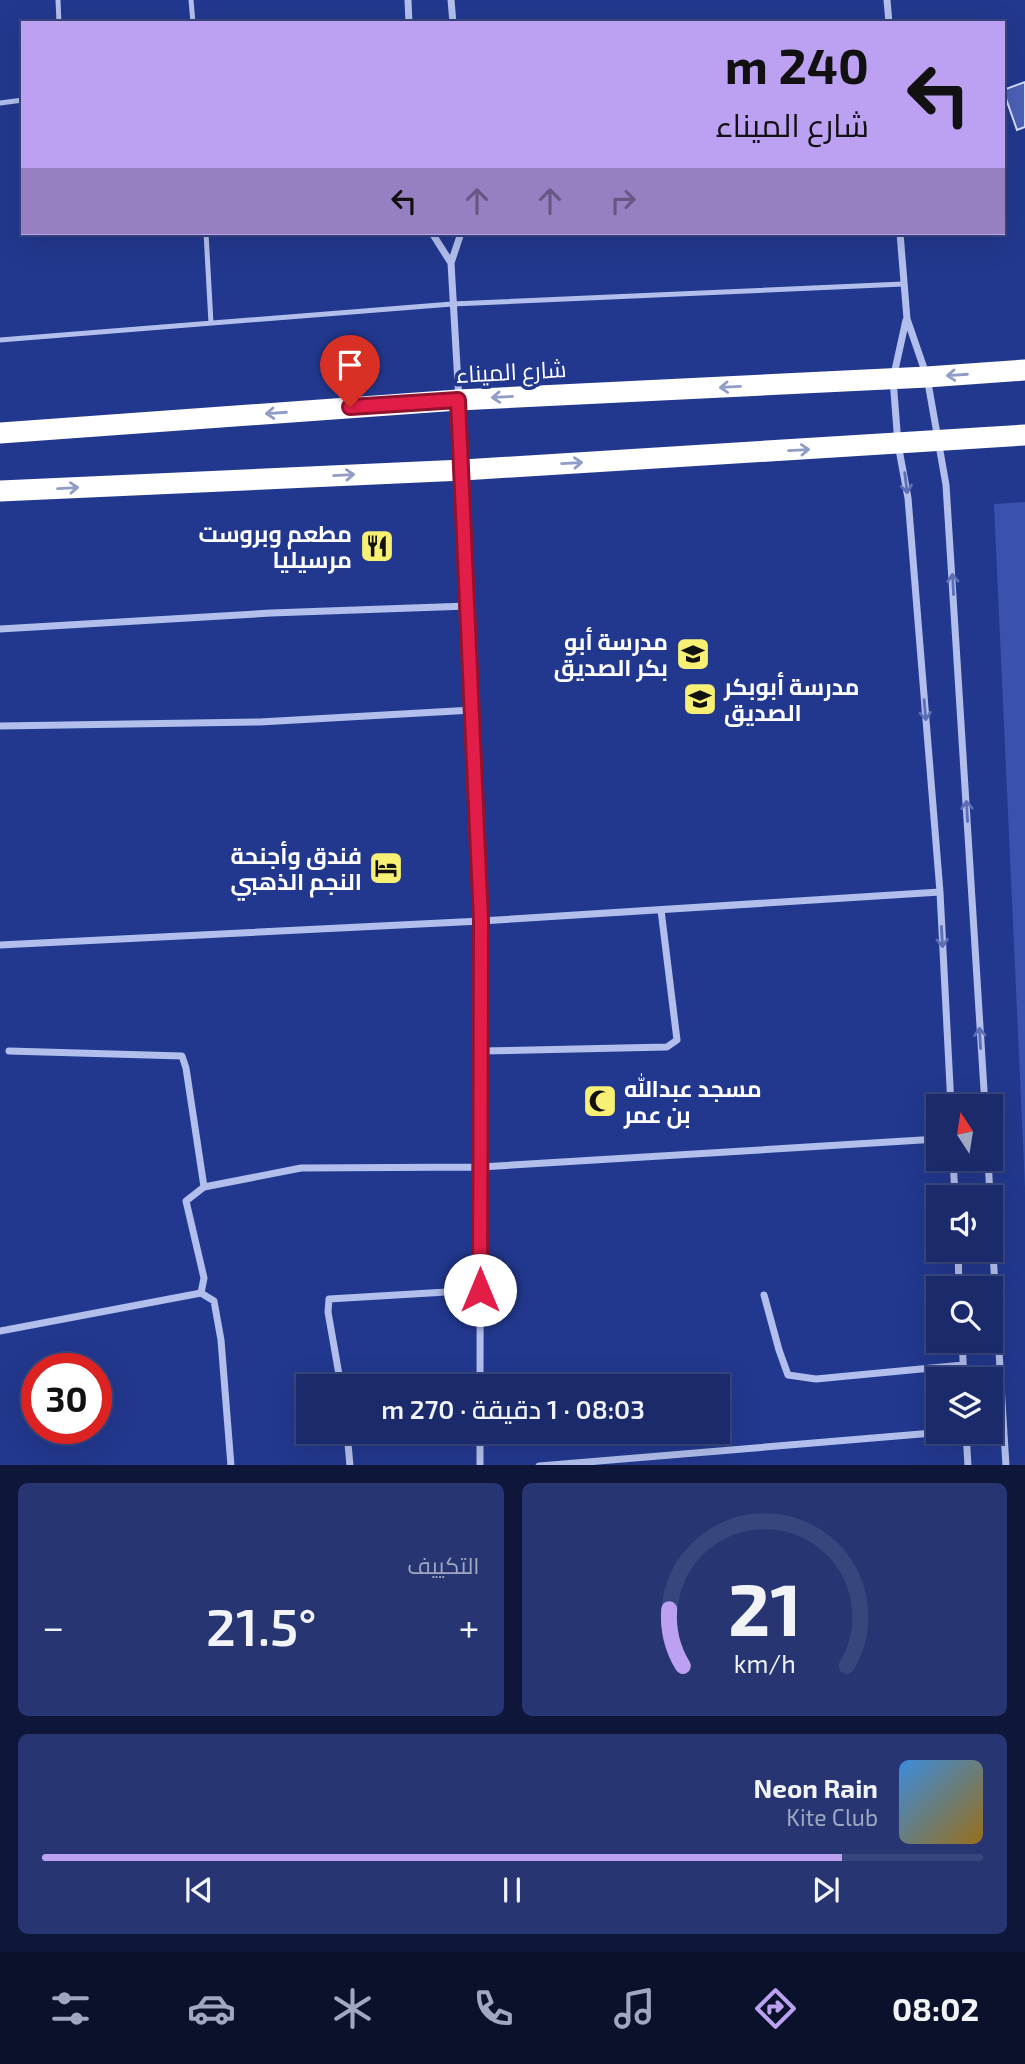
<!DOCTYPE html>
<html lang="ar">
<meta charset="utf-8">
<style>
body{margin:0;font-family:"Exo 2",Cairo,sans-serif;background:#273672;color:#f1f3f6;direction:rtl;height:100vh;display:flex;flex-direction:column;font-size:26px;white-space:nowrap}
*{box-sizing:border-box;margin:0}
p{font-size:23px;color:#9fa7c1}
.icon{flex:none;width:38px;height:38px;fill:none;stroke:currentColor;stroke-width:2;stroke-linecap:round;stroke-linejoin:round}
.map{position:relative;height:1465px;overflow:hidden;direction:ltr}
.details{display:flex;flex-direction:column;gap:18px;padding:18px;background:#0e173a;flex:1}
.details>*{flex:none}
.guide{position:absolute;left:21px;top:21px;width:984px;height:214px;border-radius:0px;box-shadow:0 7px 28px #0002,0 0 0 2px #38467e;direction:rtl;background:#bca0f2;color:#111;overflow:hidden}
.needle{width:46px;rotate:348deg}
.controls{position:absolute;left:926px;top:1094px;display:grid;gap:14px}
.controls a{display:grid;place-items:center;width:77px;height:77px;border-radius:0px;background:#1a2a6a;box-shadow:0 7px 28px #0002,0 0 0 2px #38467e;font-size:35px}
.speed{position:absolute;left:21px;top:1353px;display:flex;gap:14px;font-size:35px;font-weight:700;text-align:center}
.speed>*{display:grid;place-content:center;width:91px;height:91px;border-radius:50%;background:#1a2a6a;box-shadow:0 7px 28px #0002,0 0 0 2px #38467e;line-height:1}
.speed .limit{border:10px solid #d22;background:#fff;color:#111}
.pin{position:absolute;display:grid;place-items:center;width:60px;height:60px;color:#fff;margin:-72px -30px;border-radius:50% 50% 50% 0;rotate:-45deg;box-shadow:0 0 7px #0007}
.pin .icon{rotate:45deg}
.me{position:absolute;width:77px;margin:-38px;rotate:0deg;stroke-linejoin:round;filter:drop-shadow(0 0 5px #0008)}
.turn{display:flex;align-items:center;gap:24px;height:147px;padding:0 21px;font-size:32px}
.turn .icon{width:91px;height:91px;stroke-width:2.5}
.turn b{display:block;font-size:49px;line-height:60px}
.lanes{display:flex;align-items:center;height:66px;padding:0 21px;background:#0003;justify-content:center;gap:35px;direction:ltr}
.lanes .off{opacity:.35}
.big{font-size:52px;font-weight:600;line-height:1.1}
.details .tile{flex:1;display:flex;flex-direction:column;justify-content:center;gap:10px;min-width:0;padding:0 24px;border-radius:10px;background:#273672}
.details .dial{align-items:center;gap:0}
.dial svg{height:182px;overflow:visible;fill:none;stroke:#38467e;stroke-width:7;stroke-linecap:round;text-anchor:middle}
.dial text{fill:#f1f3f6;stroke:none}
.song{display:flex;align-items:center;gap:21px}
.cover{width:84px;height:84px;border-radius:10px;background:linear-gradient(135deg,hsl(210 70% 55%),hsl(40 70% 35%))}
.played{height:7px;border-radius:4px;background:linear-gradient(90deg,#bca0f2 85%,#38467e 85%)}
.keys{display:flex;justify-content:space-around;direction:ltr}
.heat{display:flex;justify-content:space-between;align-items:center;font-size:38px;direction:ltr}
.details .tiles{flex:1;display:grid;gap:18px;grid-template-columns:1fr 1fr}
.tile:last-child{grid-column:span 2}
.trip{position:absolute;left:296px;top:1374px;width:434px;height:70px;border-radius:0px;background:#1a2a6a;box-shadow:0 7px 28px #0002,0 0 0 2px #38467e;font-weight:600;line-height:70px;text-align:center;direction:rtl}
.dock{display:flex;height:112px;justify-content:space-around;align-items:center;background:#0a112a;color:#9fa7c1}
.dock .icon{width:49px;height:49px}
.dock .current{color:#bca0f2}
.dock b{font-size:32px;color:#f1f3f6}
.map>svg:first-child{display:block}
.green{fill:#3a52ad}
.building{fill:#4b61b5;stroke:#d7def9;stroke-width:2}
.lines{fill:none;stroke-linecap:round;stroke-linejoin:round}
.lane{stroke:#b2beec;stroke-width:5}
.street{stroke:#b2beec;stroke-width:7}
.highway{stroke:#fff;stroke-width:21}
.oneway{stroke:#909cc6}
.oneway2{stroke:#5c6eb4}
.route-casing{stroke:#92132f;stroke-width:18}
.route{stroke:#e11d48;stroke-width:12}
.labels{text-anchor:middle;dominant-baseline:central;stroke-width:7;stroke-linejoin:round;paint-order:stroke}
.street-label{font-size:23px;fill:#fff;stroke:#22388e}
.poi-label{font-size:23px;font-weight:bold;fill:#fff;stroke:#22388e;text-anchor:end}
</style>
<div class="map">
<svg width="1025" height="1466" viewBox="0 0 1025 1466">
<rect width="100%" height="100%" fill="#22388e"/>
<path class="green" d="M1025,502V1188L994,504Z"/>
<path class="building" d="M1025,82V127L1017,130L1003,90Z"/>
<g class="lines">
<path class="lane" d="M58,0L59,23
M191,0L193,23
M0,103L23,100
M206,233L211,323
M0,340L452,304L903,284"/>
<path class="street" d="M408,0L409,23
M451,0L453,23
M887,0L889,23
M432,233L451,263
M461,233L451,263L463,470L481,921L480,1386
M900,233L907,319L927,377L946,485L985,1106
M906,320L893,379L898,444L908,498L940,892L951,1106
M0,629L271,613L468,606
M0,726L260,722L473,710
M0,945L481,921L940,892
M9,1051L182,1056L186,1068L204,1187
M481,1051L667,1047L677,1040L661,910
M953,1158L955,1197
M988,1158L990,1197
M990,1204L1006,1466
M958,1250L959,1288
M201,1293L214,1301L221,1340L231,1466
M764,1295L779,1350L788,1375L816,1379L963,1365
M0,1331L201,1293L204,1278L186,1201L204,1187L301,1168L481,1167L938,1139
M962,1340L964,1379
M341,1386L328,1312L329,1299L480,1290
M347,1432L350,1466
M480,1432V1466
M966,1432L968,1466
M539,1466L945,1432"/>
<path class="highway" d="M0,433L458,400L927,377L1025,370
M0,491L463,470L1025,435"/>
</g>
<defs><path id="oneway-shaft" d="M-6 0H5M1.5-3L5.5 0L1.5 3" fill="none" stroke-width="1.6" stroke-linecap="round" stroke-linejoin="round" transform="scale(1.75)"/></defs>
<g class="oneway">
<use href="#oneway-shaft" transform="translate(957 375) rotate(176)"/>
<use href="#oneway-shaft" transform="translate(730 387) rotate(177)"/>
<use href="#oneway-shaft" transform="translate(502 397) rotate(177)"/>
<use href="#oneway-shaft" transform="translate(276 413) rotate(176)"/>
<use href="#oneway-shaft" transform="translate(799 450) rotate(-3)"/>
<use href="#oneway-shaft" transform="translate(572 463) rotate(-3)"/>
<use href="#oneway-shaft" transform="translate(344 475) rotate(-3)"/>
<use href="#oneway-shaft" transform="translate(68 488) rotate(-3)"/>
</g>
<g class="oneway2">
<use href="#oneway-shaft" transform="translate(906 483) rotate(83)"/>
<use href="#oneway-shaft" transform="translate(953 584) rotate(-93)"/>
<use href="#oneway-shaft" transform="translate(925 710) rotate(85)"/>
<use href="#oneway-shaft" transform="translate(967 811) rotate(-93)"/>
<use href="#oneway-shaft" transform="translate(942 937) rotate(87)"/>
<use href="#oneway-shaft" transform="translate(980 1038) rotate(-93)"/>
</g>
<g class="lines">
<g class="route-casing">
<path id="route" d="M350,407L458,400L481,921L480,1290"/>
</g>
<use href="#route" class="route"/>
</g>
<defs>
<g id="restaurant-square" transform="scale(1.75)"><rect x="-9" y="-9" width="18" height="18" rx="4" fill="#f7f074" stroke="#22388e"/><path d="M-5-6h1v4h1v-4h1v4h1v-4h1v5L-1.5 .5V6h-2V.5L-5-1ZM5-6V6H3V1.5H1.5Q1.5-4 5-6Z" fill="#111"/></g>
<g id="school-square" transform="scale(1.75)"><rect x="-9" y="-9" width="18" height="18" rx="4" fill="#f7f074" stroke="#22388e"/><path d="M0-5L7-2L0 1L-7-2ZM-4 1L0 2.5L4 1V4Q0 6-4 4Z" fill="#111"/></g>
<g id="hotel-square" transform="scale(1.75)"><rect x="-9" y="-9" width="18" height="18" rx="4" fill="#f7f074" stroke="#22388e"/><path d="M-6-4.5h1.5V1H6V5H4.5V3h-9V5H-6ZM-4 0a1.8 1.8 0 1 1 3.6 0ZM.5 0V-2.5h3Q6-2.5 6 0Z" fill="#111"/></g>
<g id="mosque-square" transform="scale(1.75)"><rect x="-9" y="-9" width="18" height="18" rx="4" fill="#f7f074" stroke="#22388e"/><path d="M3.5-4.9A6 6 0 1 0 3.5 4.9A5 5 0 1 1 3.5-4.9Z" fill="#111"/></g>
</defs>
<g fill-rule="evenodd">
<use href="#restaurant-square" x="377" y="546"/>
<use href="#school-square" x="693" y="654"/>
<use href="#school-square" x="700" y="699"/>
<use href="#hotel-square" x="386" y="868"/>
<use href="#mosque-square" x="600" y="1101"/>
</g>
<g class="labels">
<g class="street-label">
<text transform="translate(511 371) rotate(-3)">شارع الميناء</text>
</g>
<g class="poi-label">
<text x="352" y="533">مطعم وبروست<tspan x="352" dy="26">مرسيليا</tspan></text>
<text x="668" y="641">مدرسة أبو<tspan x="668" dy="26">بكر الصديق</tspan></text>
<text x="724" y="686" text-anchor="start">مدرسة أبوبكر<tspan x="724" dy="26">الصديق</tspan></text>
<text x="362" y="855">فندق وأجنحة<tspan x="362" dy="26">النجم الذهبي</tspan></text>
<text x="624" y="1088" text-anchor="start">مسجد عبدالله<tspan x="624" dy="26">بن عمر</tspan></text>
</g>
</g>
</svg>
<div class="controls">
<a><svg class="needle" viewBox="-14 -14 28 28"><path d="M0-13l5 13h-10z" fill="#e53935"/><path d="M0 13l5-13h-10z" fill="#9fa7c1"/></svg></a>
<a><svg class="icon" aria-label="sound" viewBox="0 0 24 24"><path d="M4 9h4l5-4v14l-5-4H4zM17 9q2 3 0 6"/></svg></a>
<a><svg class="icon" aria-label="search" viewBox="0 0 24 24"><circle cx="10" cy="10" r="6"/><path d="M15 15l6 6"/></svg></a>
<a><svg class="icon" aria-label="layers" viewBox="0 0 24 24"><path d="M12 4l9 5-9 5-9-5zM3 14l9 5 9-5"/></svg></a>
</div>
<div class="speed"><div class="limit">30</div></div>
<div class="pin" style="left:350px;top:407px;background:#d93025"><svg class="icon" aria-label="arrive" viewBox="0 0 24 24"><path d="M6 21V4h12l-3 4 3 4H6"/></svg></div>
<svg class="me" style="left:480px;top:1290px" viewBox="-20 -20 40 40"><circle r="19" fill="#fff"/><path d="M0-13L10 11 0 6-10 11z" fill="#e11d48"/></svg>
<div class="trip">08:03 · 1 دقيقة · 270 m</div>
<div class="guide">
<div class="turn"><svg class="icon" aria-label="left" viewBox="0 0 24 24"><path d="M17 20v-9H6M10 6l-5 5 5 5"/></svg><div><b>240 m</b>شارع الميناء</div></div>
<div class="lanes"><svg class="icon" aria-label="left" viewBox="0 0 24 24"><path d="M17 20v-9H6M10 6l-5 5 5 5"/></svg><svg class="icon off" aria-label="ahead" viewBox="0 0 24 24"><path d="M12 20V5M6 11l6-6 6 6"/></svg><svg class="icon off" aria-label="ahead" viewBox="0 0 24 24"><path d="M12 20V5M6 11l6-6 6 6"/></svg><svg class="icon off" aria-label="right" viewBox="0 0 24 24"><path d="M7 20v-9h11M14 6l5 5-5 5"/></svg></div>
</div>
</div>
<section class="details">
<div class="tiles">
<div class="tile dial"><svg viewBox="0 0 100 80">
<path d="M14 69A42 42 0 1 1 86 69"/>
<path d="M14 69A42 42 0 0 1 8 44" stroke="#bca0f2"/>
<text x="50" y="56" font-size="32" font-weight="700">21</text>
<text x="50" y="72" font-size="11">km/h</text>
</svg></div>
<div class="tile"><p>التكييف</p>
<div class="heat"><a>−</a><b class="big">21.5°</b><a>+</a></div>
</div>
<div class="tile">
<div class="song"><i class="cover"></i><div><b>Neon Rain</b><p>Kite Club</p></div></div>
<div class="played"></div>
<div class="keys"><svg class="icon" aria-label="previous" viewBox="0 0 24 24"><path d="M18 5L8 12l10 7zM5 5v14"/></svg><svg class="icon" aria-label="pause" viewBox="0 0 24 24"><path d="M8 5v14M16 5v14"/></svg><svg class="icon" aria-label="next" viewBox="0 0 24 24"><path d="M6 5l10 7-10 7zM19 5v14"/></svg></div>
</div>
</div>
</section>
<nav class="dock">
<b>08:02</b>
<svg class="icon current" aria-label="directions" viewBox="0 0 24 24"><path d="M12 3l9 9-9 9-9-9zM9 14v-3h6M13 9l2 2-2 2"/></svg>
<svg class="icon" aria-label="music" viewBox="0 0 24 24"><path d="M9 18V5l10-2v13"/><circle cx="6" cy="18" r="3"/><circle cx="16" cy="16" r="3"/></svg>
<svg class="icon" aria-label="phone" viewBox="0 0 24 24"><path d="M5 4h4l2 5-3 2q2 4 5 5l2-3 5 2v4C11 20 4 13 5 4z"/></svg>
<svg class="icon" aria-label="climate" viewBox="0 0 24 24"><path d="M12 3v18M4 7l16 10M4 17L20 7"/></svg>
<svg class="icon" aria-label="car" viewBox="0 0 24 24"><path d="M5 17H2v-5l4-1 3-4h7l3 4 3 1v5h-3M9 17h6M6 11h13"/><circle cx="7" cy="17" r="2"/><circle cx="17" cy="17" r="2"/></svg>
<svg class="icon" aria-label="filters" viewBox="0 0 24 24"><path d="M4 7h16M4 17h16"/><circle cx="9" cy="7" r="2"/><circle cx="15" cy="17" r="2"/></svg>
</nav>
